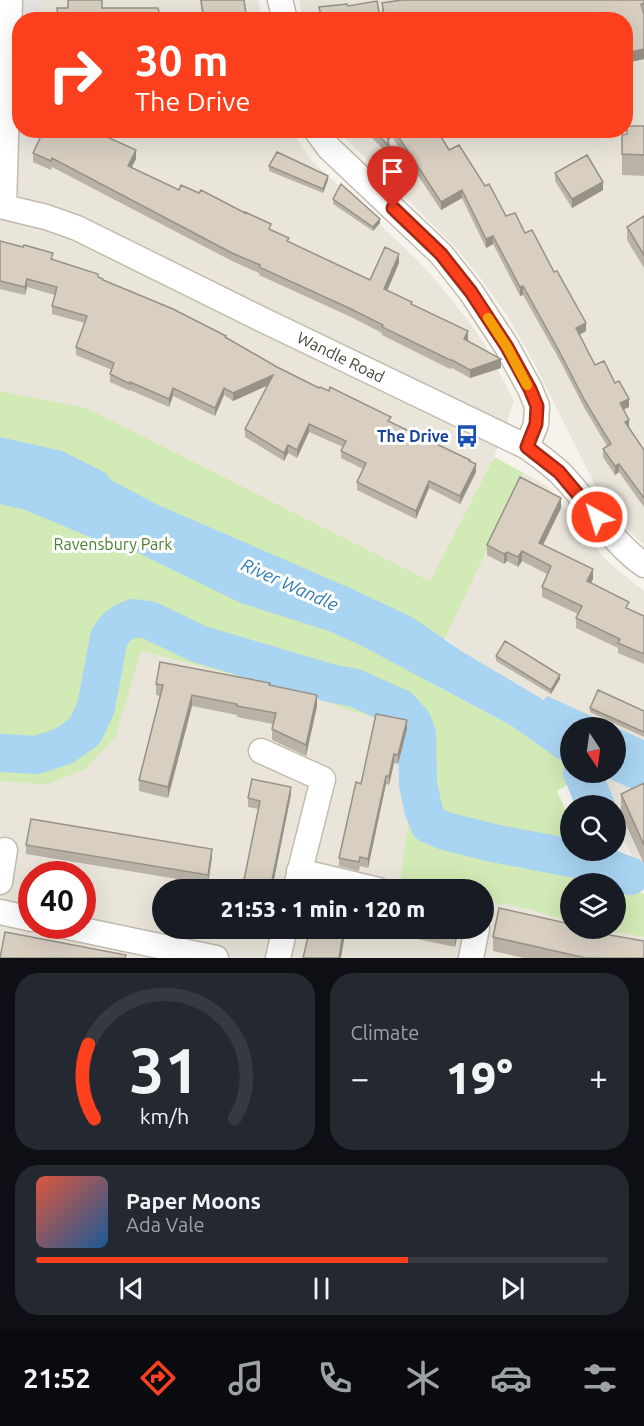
<!DOCTYPE html>
<meta charset="utf-8">
<style>
body{margin:0;font-family:Ubuntu,sans-serif;background:#242831;color:#f1f3f6;height:100vh;display:flex;flex-direction:column;font-size:22px;white-space:nowrap}
*{box-sizing:border-box;margin:0}
p{font-size:20px;color:#9ea1a6}
.icon{flex:none;width:33px;height:33px;fill:none;stroke:currentColor;stroke-width:2;stroke-linecap:round;stroke-linejoin:round}
.map{position:relative;height:958px;overflow:hidden}
.drawer{display:flex;flex-direction:column;gap:15px;padding:15px;background:#0d0f14;flex:1}
.drawer>*{flex:none}
.hud{position:absolute;left:12px;top:12px;width:621px;height:126px;border-radius:24px;box-shadow:0 6px 24px #0002;background:#fc3f1d;color:#fff;overflow:hidden}
.needle{width:39px;rotate:167deg}
.controls{position:absolute;left:560px;top:717px;display:grid;gap:12px}
.controls a{display:grid;place-items:center;width:66px;height:66px;border-radius:50%;background:#171b24;box-shadow:0 6px 24px #0002;font-size:30px}
.speed{position:absolute;left:18px;top:861px;display:flex;gap:12px;font-size:30px;font-weight:700;text-align:center}
.speed>*{display:grid;place-content:center;width:78px;height:78px;border-radius:50%;background:#171b24;box-shadow:0 6px 24px #0002;line-height:1}
.speed .limit{border:9px solid #d22;background:#fff;color:#111}
.pin{position:absolute;display:grid;place-items:center;width:51px;height:51px;color:#fff;margin:-62px -26px;border-radius:50% 50% 50% 0;rotate:-45deg;box-shadow:0 0 6px #0007}
.pin .icon{rotate:45deg}
.me{position:absolute;width:66px;margin:-33px;rotate:321deg;stroke-linejoin:round;filter:drop-shadow(0 0 4px #0008)}
.turn{display:flex;align-items:center;gap:21px;height:126px;padding:0 24px;font-size:27px}
.turn .icon{width:78px;height:78px;stroke-width:2.5}
.turn b{display:block;font-size:42px;line-height:51px}
.big{font-size:45px;font-weight:800;line-height:1.1}
.drawer .card{flex:1;display:flex;flex-direction:column;justify-content:center;gap:9px;min-width:0;padding:0 21px;border-radius:24px;background:#242831}
.drawer .dial{align-items:center;gap:0}
.dial svg{height:156px;overflow:visible;fill:none;stroke:#363941;stroke-width:7;stroke-linecap:round;text-anchor:middle}
.dial text{fill:#f1f3f6;stroke:none}
.song{display:flex;align-items:center;gap:18px}
.cover{width:72px;height:72px;border-radius:9px;background:linear-gradient(135deg,hsl(10 70% 55%),hsl(210 70% 35%))}
.played{height:6px;border-radius:3px;background:linear-gradient(90deg,#fc3f1d 65%,#363941 65%)}
.keys{display:flex;justify-content:space-around;direction:ltr}
.heat{display:flex;justify-content:space-between;align-items:center;font-size:33px;direction:ltr}
.drawer .tiles{flex:1;display:grid;gap:15px;grid-template-columns:1fr 1fr}
.card:last-child{grid-column:span 2}
.trip{position:absolute;left:152px;top:879px;width:342px;height:60px;border-radius:30px;background:#171b24;box-shadow:0 6px 24px #0002;font-weight:800;line-height:60px;text-align:center}
.menu{display:flex;height:96px;justify-content:space-around;align-items:center;background:#090b0e;color:#9ea1a6}
.menu .icon{width:42px;height:42px}
.menu .current{color:#fc3f1d}
.menu b{font-size:27px;color:#f1f3f6}
.map>svg:first-child{display:block}
.residential{fill:#eae5da;fill-rule:evenodd}
.green{fill:#d2eab5}
.parking{fill:#e5e3e0}
.water{fill:#a9d4f2}
.lines{fill:none;stroke-linecap:round;stroke-linejoin:round}
.river{stroke:#a9d4f2;stroke-width:38}
.minor-casing{stroke:#c2bbae;stroke-width:27}
.minor{stroke:#fff;stroke-width:24}
.wall{fill:#bab2a6}
.shaded-wall{fill:#979187}
.building{fill:#d8cfc1;stroke:#979187;stroke-width:1.5}
.route-casing{stroke:#a42913;stroke-width:15}
.route{stroke:#fc3f1d;stroke-width:10}
.slow{stroke:#f59e0b;stroke-width:10}
.labels{text-anchor:middle;dominant-baseline:central;stroke-width:6;stroke-linejoin:round;paint-order:stroke}
.street-label{font-size:16px;fill:#4b4439;stroke:#fff}
.transit-label{font-size:16px;font-weight:bold;fill:#164399;stroke:#fff;text-anchor:end}
.park-label{font-size:16px;fill:#4a7f2a;stroke:#fff}
.water-label{font-size:18px;font-style:italic;fill:#2e7ab2;stroke:#fff}
</style>
<div class="map">
<svg width="644" height="958" viewBox="0 0 644 958">
<rect width="100%" height="100%" fill="#f6f3ec"/>
<path class="residential" d="M0,0H258L263,19L20,20V130L292,131L311,160L408,251L433,277L470,323L485,345L514,401L494,457L430,581L87,408L0,391Z
M299,0H644V545L622,524L597,489L534,363L508,317L482,280L457,249L338,131L626,130V20L303,19Z
M524,473L547,486L606,560L644,591V740L547,697L544,700L463,652L445,638Z
M140,651L300,692L345,709L410,728L411,747L408,760L412,797L400,882L434,889L162,890V928H483V900L570,918V928H615L644,934V958H0V781L45,785L116,736ZM32,874H82V926H32Z
M594,774L600,775L644,794V874L638,869L615,820V806L608,805Z"/>
<path class="green" d="M0,391L87,408L430,581L494,457L524,473L425,680L510,725L557,757L567,767L574,781L557,791L570,819V850L585,851L588,869L597,871L644,894V937L599,929L615,928V884H570V921L528,909L483,900V890L434,889L400,882L412,797L408,760L411,747L410,728L345,709L300,692L141,651L116,736L86,769L45,785L0,781Z"/>
<path class="parking" d="M14,0H56V1L42,2V19L13,20Z
M10,91H19L20,130L44,131L36,145H9Z"/>
<path class="water" d="M0,437L62,451L106,473L111,480L156,504L350,588L412,617L463,652L544,700L547,696L644,740V794L600,775L589,773L615,772V728H570V767L510,725L362,646L329,631L241,603L136,552L121,550L25,510L0,504Z"/>
<g class="lines">
<path class="river" d="M0,753L37,755L64,746L85,731L96,707L109,638L116,628L124,622L134,618L149,620L199,644L330,683L355,688L400,708L413,723L417,735L418,784L423,808L429,824L445,831L493,843L592,862L630,876
M582,772L596,806"/>
<g class="minor-casing">
<path id="minor" d="M280,0L285,20
M316,130L329,148L441,254L471,292L507,347L530,389L537,406L536,424L527,447
M0,206L46,217L77,228L261,319L527,447C538,455 550,463 560,473C589,502 609,540 644,565
M4,207L10,0
M261,751L323,779L295,890
M299,871L378,890
M0,882L5,850
M0,912L32,919
M64,926L216,958
M278,958L285,928
M471,958L477,928"/>
</g>
<use href="#minor" class="minor"/>
</g>
<path class="wall" d="M200,0H244L247,20H203Z
M644,0V59L626,63V20H383L382,12V3Z
M377,1L380,20H320L319,7L348,6Z
M644,126V176L622,175V135L627,134Z
M71,130H96L95,132L136,159L132,167L179,190L271,230L289,242L370,280L399,263L387,291L412,305L468,339L467,341L501,368L470,378L452,368L450,369L382,335V333L351,317L259,275V273L232,261L52,167L51,170L33,162V153L68,137Z
M246,130H268V132L248,136Z
M364,130H406V134L449,150L485,186L506,216L525,233L554,272L586,331L580,335L595,365L615,383L629,407L623,410L629,428L644,450V507L619,472L615,475L603,457V449L607,446L585,409L558,357L523,295L520,296L493,244L486,248L462,198L441,210L392,137L388,141L389,155Z
M269,166L328,180L323,193L269,171Z
M555,173L603,190L572,208L555,181Z
M333,199L380,223L373,231L333,204Z
M644,216V268L627,240V227Z
M0,241L23,247L98,278L226,338L277,367L319,388L470,461L476,472L460,504L429,488L416,519L357,490V482L363,469L341,458V451L343,447L309,432L297,458L288,453L284,461L245,437V429L268,385L233,401L224,395L215,416L173,396L169,407L130,390V391L110,382V374L112,370L76,355V347L85,323L52,314V306L55,295L27,287L25,295L0,289Z
M561,508L543,545L593,579L591,583L629,609L644,616V664L618,653V648L576,628V618L578,614L542,597V587L547,574L522,561L518,567L507,561L504,564L487,555V545Z
M496,656L560,679L551,694L496,661Z
M156,684L270,685L317,706L306,756L272,740V729L273,724L237,717V715L192,706L168,798L139,791V780L160,696L156,695Z
M590,708L644,711V737L590,712Z
M407,729L398,764L394,763L389,785L386,784L368,868L360,866L359,871L339,866V858L361,784Z
M644,783V864L621,814V794Z
M291,795L258,809L248,807V798Z
M26,845L212,857L208,884L26,854Z
M566,924L593,932L644,958H524L493,951V937Z
M384,928H459L455,947L384,932Z"/>
<path class="shaded-wall" d="M644,49V59L626,63V53Z
M390,130H392V137L387,142V134Z
M136,150V159L128,174V166Z
M328,176V180L323,193V189Z
M603,182V190L572,208V199Z
M462,190V198L441,210V202Z
M380,219V223L373,231V227Z
M493,236V244L486,248V239Z
M399,254V263L384,298V289Z
M27,279V287L25,295V287Z
M523,286V295L520,296V287Z
M586,323V331L576,336V328Z
M468,331V339L464,347V339Z
M501,359V368L470,378V370Z
M273,375V383L233,401V393Z
M173,388V396L169,407V399Z
M224,388V395L215,416V408Z
M629,399V407L620,411V403Z
M629,420V428L625,422Z
M309,424V432L297,458V450Z
M288,445V453L284,461V453Z
M476,464V472L460,504V496Z
M619,464V472L615,475V466Z
M429,481V488L416,519V511Z
M561,498V508L539,553V543Z
M522,551V561L518,567V557Z
M507,552V561L504,564V554Z
M593,569V579L587,591V581Z
M560,675V679L551,694V690Z
M192,695V706L168,798V787Z
M317,695V706L306,756V745Z
M407,720V729L398,764V755Z
M394,754V763L389,785V776Z
M386,776V784L368,868V859Z
M291,787V795L272,890H270Z
M212,849V857L208,884V875Z
M344,928H346L341,958H339Z
M457,928H459L455,947V938Z"/>
<path class="building" d="M68,0H102V8H158L161,20H58L57,8H68Z
M201,0H244L247,20H204Z
M402,0H644V4H641L644,14V49L626,53V20H594L593,14L543,20H385L382,3Z
M377,1L380,18L370,20H322L319,7L347,4L348,6Z
M627,126H644V155L622,154V135L627,134Z
M44,130H52L68,137L71,130H92L136,150L128,166L179,190L181,185L199,193L201,190L245,213V212L271,224L269,229L289,238L287,241L370,280L385,247L399,254L384,289L412,302L411,304L468,331L464,339L501,359L470,370L452,360H450L382,327L383,325L351,309L259,267L260,265L232,253L52,158L51,161L33,153Z
M373,130H390L387,134L389,146Z
M394,130H406V134L411,130H437L449,150L459,145L485,186L489,184L506,216L515,213L525,233L532,230L554,272L557,271L586,323L576,328L595,365L604,361L615,383L619,381L629,399L620,403L629,420L625,422L644,450V498L619,464L615,466L603,449L611,444L585,401L558,349L523,286L520,287L493,236L486,239L462,190L441,202Z
M277,152L328,176L323,189L269,166Z
M587,155L603,182L572,199L555,173Z
M341,184L380,219L373,227L333,199Z
M644,216V255L627,227Z
M0,241L23,247L24,245L53,253L51,259L98,274V277L103,279V280L173,309L226,336L225,337L277,367L319,388L320,387L329,391L330,387L391,417L388,421L470,460L469,461L476,464L460,496L429,481L416,511L357,482L366,463L341,451L346,441L309,424L297,450L288,445L284,453L245,429L273,375L233,393L224,388L215,408L173,388L169,399L130,382V384L110,374L114,363L76,347L87,316L52,306L57,287L27,279L25,287L0,281Z
M520,477L561,498L539,543L593,569L587,581L629,602L626,608L644,616V654L618,643L620,639L576,618L582,606L542,587L551,566L522,551L518,557L507,552L504,554L487,545Z
M505,641L560,675L551,690L496,656Z
M160,662L270,683L269,685L317,695L306,745L272,729L276,713L237,706V704L192,695L168,787L139,780L163,685L156,684Z
M598,690L644,711V732L590,708Z
M376,714L407,720L398,755L394,754L389,776H386L368,859L360,857L359,862L339,858L356,782L361,784Z
M252,779L291,787L270,890H242L260,801L248,798Z
M644,783V845L621,794Z
M31,819L212,849L208,875L26,845Z
M320,880L351,888V890H318Z
M499,908L566,923V924L570,925V928H588L593,929L592,932L644,941V958H586L493,937Z
M310,928H344L339,958H303Z
M408,928H457L455,938Z
M5,932L126,955L125,958H0Z"/>
<g class="lines">
<g class="route-casing">
<path id="route" d="M393,208L441,254L471,292L507,347L530,389L537,406L536,424L527,447L559,472L597,517"/>
</g>
<use href="#route" class="route"/>
<path class="slow" d="M488,318L507,347L527,385"/>
</g>
<defs>
<g id="bus-bare" transform="scale(1.8)"><path d="M-5-6H5V4H4V6H2V4H-2V6H-4V4H-5ZM-3.5-4V0h7V-4ZM-3.5 1.2v1.5H-2V1.2ZM2 1.2v1.5H3.5V1.2Z" fill="#1a4fb4" stroke="#fff" stroke-width="2.5" paint-order="stroke"/></g>
</defs>
<g fill-rule="evenodd">
<use href="#bus-bare" x="467" y="436"/>
</g>
<g class="labels">
<g class="street-label">
<text transform="translate(341 357) rotate(26)">Wandle Road</text>
</g>
<g class="transit-label">
<text x="449" y="436">The Drive</text>
</g>
<g class="park-label">
<text x="113" y="544">Ravensbury Park</text>
</g>
<g class="water-label">
<text transform="translate(290 584) rotate(24)">River Wandle</text>
</g>
</g>
</svg>
<div class="controls">
<a><svg class="needle" viewBox="-14 -14 28 28"><path d="M0-13l5 13h-10z" fill="#e53935"/><path d="M0 13l5-13h-10z" fill="#9ea1a6"/></svg></a>
<a><svg class="icon" aria-label="search" viewBox="0 0 24 24"><circle cx="10" cy="10" r="6"/><path d="M15 15l6 6"/></svg></a>
<a><svg class="icon" aria-label="layers" viewBox="0 0 24 24"><path d="M12 4l9 5-9 5-9-5zM3 14l9 5 9-5"/></svg></a>
</div>
<div class="speed"><div class="limit">40</div></div>
<div class="pin" style="left:393px;top:208px;background:#d93025"><svg class="icon" aria-label="arrive" viewBox="0 0 24 24"><path d="M6 21V4h12l-3 4 3 4H6"/></svg></div>
<svg class="me" style="left:597px;top:517px" viewBox="-20 -20 40 40"><circle r="17" fill="#fc3f1d" stroke="#fff" stroke-width="3"/><path d="M0-11L8 9 0 5-8 9z" fill="#fff"/></svg>
<div class="trip">21:53 · 1 min · 120 m</div>
<div class="hud">
<div class="turn"><svg class="icon" aria-label="right" viewBox="0 0 24 24"><path d="M7 20v-9h11M14 6l5 5-5 5"/></svg><div><b>30 m</b>The Drive</div></div>
</div>
</div>
<section class="drawer">
<div class="tiles">
<div class="card dial"><svg viewBox="0 0 100 80">
<path d="M14 69A42 42 0 1 1 86 69"/>
<path d="M14 69A42 42 0 0 1 11 31" stroke="#fc3f1d"/>
<text x="50" y="56" font-size="32" font-weight="700">31</text>
<text x="50" y="72" font-size="11">km/h</text>
</svg></div>
<div class="card"><p>Climate</p>
<div class="heat"><a>−</a><b class="big">19°</b><a>+</a></div>
</div>
<div class="card">
<div class="song"><i class="cover"></i><div><b>Paper Moons</b><p>Ada Vale</p></div></div>
<div class="played"></div>
<div class="keys"><svg class="icon" aria-label="previous" viewBox="0 0 24 24"><path d="M18 5L8 12l10 7zM5 5v14"/></svg><svg class="icon" aria-label="pause" viewBox="0 0 24 24"><path d="M8 5v14M16 5v14"/></svg><svg class="icon" aria-label="next" viewBox="0 0 24 24"><path d="M6 5l10 7-10 7zM19 5v14"/></svg></div>
</div>
</div>
</section>
<nav class="menu">
<b>21:52</b>
<svg class="icon current" aria-label="directions" viewBox="0 0 24 24"><path d="M12 3l9 9-9 9-9-9zM9 14v-3h6M13 9l2 2-2 2"/></svg>
<svg class="icon" aria-label="music" viewBox="0 0 24 24"><path d="M9 18V5l10-2v13"/><circle cx="6" cy="18" r="3"/><circle cx="16" cy="16" r="3"/></svg>
<svg class="icon" aria-label="phone" viewBox="0 0 24 24"><path d="M5 4h4l2 5-3 2q2 4 5 5l2-3 5 2v4C11 20 4 13 5 4z"/></svg>
<svg class="icon" aria-label="climate" viewBox="0 0 24 24"><path d="M12 3v18M4 7l16 10M4 17L20 7"/></svg>
<svg class="icon" aria-label="car" viewBox="0 0 24 24"><path d="M5 17H2v-5l4-1 3-4h7l3 4 3 1v5h-3M9 17h6M6 11h13"/><circle cx="7" cy="17" r="2"/><circle cx="17" cy="17" r="2"/></svg>
<svg class="icon" aria-label="filters" viewBox="0 0 24 24"><path d="M4 7h16M4 17h16"/><circle cx="9" cy="7" r="2"/><circle cx="15" cy="17" r="2"/></svg>
</nav>
